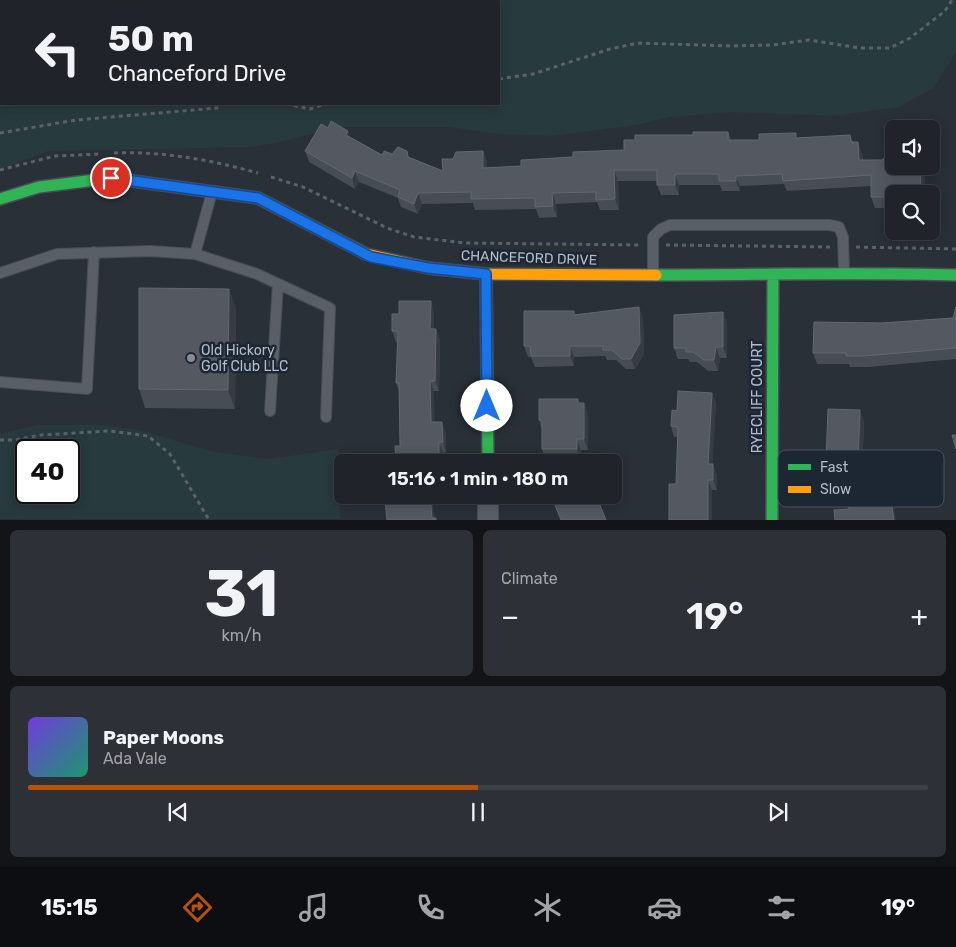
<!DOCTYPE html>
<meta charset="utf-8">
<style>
body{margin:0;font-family:Rubik,sans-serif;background:#2d3036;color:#f1f3f6;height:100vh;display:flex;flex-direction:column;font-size:19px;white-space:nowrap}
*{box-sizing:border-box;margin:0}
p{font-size:16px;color:#a2a4a8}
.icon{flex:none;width:28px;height:28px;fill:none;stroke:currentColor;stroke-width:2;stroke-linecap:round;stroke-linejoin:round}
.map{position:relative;height:520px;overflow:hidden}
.panel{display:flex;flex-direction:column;gap:10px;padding:10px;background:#121417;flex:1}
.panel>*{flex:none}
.top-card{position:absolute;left:0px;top:0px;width:500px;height:105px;box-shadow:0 2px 12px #0003,0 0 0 1px #3d4147;background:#20242a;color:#f1f3f6;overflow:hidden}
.tools{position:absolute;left:885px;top:120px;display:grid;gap:10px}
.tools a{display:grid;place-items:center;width:55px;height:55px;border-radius:8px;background:#20242a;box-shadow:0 2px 12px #0003,0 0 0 1px #3d4147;font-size:25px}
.speed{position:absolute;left:15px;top:439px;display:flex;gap:10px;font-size:25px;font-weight:700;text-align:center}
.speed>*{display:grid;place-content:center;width:65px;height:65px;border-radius:50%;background:#20242a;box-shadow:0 2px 12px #0003,0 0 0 1px #3d4147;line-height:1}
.speed .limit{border:2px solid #111;border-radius:8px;background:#fff;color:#111}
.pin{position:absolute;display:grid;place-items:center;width:42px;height:42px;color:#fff;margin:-21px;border:2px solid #fff;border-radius:50%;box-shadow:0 1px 5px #0007}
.me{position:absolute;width:55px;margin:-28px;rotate:0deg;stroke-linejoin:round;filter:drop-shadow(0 0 4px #0008)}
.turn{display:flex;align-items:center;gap:18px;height:105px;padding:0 25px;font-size:22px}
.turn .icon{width:65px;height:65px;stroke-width:2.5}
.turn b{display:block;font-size:35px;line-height:42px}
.big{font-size:38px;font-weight:600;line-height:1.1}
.panel .tile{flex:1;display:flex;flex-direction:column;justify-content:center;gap:8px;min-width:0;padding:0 18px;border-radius:8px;background:#2d3036}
.panel .dial{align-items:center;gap:0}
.dial b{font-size:65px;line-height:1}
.song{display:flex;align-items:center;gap:15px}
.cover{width:60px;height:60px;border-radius:8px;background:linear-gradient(135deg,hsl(260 70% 55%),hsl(160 70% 35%))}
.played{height:5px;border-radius:2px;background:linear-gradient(90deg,#b45309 50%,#3d4147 50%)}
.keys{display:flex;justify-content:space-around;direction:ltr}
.heat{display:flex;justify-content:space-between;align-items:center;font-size:28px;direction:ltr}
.panel .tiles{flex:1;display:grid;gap:10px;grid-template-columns:1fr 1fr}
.tile:last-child{grid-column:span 2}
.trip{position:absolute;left:334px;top:454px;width:288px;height:50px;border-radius:8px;background:#20242a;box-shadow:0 2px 12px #0003,0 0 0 1px #3d4147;font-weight:600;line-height:50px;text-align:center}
.dock{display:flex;height:80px;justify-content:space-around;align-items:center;background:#0d0e11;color:#a2a4a8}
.dock .icon{width:35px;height:35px}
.dock .selected{color:#b45309}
.dock b{font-size:22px;color:#f1f3f6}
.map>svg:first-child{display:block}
.green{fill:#273a3e;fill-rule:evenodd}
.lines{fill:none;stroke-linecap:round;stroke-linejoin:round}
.lane-casing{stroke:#484c55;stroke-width:12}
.street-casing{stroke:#484c55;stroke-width:22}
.fast-casing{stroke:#484c55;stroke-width:14}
.slow-casing{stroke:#484c55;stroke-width:14}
.path{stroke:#5c6268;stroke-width:3;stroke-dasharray:4 4;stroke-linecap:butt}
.lane{stroke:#5a5e66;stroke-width:10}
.street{stroke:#5a5e66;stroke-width:20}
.fast{stroke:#30b455;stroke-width:11}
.slow{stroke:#ff9f0a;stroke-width:11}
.wall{fill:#474c55}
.shaded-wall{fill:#373c44}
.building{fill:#535861;stroke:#626872}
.route-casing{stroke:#114b97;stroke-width:12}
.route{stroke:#1a73e8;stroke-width:9}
.poi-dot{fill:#848b96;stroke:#1d2633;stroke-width:2}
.labels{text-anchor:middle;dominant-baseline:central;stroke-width:5;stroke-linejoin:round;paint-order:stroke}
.street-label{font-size:14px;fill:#b4bcc9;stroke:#1d2633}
.poi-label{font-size:14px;fill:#b4bcc9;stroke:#1d2633;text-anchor:start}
.key{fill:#1d2633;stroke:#4a5360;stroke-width:1}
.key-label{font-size:14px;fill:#b4bcc9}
</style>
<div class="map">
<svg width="956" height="520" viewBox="0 0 956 520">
<rect width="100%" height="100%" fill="#2a3038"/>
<path class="green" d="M0,0H956V52L933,88L899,107L834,116L730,112L670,117L637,125L552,136L500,134L448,127H342L256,147L48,151L0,169ZM1,1H499V104H1Z
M38,425H103L139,430L214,452L268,459L339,449L340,519H0V434ZM26,450H69V492H26Z"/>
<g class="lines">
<g class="lane-casing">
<path id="lane" d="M212,192L195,254L257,274L330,308L326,417
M0,273L57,254L150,251L195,254
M653,275V237L661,229L670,225H829L839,227L843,237L844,271
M0,382L87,389L94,252
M270,411L278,284"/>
</g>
<g class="street-casing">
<path id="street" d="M488,495V520"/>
</g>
<g class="fast-casing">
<path id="fast" d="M0,199L39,187L111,178L258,198L366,254
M486,274L488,462
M656,275C756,275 856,272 956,275
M772,520L773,275"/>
</g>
<g class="slow-casing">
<path id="slow" d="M366,254L428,268L486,274L656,275"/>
</g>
<path class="path" d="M499,79L533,74L610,49L638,43L730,46L772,45L809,40L860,48H890L910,38L945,11L952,0
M286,104L310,109L325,104
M0,133L76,120L217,108L223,104
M114,153C163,151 211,160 258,173
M0,170L55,156L100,154
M271,177L303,187L387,228L414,237L465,243L640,245
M666,245L830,247
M856,247L956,249
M0,440H15L41,435L109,431L148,436L170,454L209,520"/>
<use href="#lane" class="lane"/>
<use href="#street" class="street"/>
<use href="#fast" class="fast"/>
<use href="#slow" class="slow"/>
</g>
<path class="wall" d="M328,128L350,137L382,155L392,154L409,157L443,171L453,159L483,151L487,162V168L521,166L573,157L624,150L635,140L728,132L731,140H759L797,138L850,135L853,142L862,153L863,160L925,167L924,194H894V208H875L871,197V186L787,191L784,184L740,186V191H722L720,185H679V195H661L657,185V181H618L619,210H600L597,202L556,204L557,217L539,218L536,209L475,210L473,203L422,204L418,214L401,207L398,198L359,182L355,189L309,162L305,151Z
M956,307V359L868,367H850L849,364H817L813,353L881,323L953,318Z
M236,308L235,409L145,408L139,389Z
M434,312V329L440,340L439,391H434V422L446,433V452L443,453L400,446V393L396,383L398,342H396L392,331L399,314Z
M723,312L727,323V358H720L718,371H708L697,362H690L688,359H678L674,348Z
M575,314L643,318L644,354L635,369H626L616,360H607L605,356L574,357V366L535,367L531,357H528L524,346Z
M712,393L716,403L712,464L717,475V490H712V520H669L676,484L678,437H674L671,426L677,411Z
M579,403L588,413V450H581V460H546L542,449V430L539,420Z
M864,421L862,473L830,471L826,461Z"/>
<path class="shaded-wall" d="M348,131L352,141L346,135Z
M858,142L862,153L863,171L859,160Z
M483,151L487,162V179L483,168Z
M921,166H924L925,167L924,194H920Z
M614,170L618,181L619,210L615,199Z
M355,171L359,182L355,189L352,178Z
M675,174L679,185V195L675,185Z
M736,176L740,186V191L736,181Z
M418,193L422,204L418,214L414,204Z
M552,193L556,204L557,217L553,206Z
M229,289L236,308L235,409L228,390Z
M431,301L434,312V339L430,329Z
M639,307L643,318L644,354L635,369L631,359Z
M723,312L727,323V358L723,347Z
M436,329L440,340L439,391L435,381Z
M570,346L574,357V366L570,356Z
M716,347L720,358L718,371L714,360Z
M430,381L434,391L435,433L431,422Z
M712,393L716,403L712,475L708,464Z
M584,403L588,413V450L584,439Z
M860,410L864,421L862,473L858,462Z
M442,422L446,433V452L443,442Z
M577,439L581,450V460L577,449Z
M439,442L443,453V462H439Z
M713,464L717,475V490L713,480Z
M880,475L884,486L885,496L881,485Z
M708,480L712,490V520H708Z
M430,495H432L435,520L432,518Z
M890,495L894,505L896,520H894Z"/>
<path class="building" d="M331,121L348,131L346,135L382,155L384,151L392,154L398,147L407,151L408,157L443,171L442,159H453L456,152L483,151V168L521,166V160L573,157V152L624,150V140H635V135H693V132H728V140H759V134L796,133V138L850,135L851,142H858L859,160H882L894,149V166H921L920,194H894V197H871V175L783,181L782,174L736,176V181H719V174H675V185H657V170H614L615,199L596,200V192L552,193L553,206L535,207V198L471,199V192L418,193L414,204L398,197L400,190L355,171L352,178L305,151L321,124L328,128Z
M139,288L229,289L228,390L139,389Z
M399,301H431L430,329H436L435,381H430L431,422H442L443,442H439V462H396L395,446H400L399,383H396L398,331H392V314H399Z
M639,307L640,343L631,359H622L612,350H603V346H570V356H531L530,346H524V311H574V315Z
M956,307V348L864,356H846V353H813L814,322L881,323L953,318Z
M723,312V347H716L714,360H704L693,352H686V348H674V315Z
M678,391L712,393L708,464H713V480H708V520H669V484H676L678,427L671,426L672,410L677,411Z
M539,399H578V403H584V439H577V449H542V420H539Z
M828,409L860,410L858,462L826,461Z
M952,435H956V449Z
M880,475L881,485L890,495L894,520H835L834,510L849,509L847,496H852L850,478Z
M397,495H430L432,518H436V520H387L385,500L397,499Z
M551,495H596L606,520H561Z"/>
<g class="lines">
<g class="route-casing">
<path id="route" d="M111,178L258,198L371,257L428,268L486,274L487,406"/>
</g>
<use href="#route" class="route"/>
</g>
<circle class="poi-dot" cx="191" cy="358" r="5"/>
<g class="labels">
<g class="street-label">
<text transform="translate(529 258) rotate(2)">CHANCEFORD DRIVE</text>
<text transform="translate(757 397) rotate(-90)">RYECLIFF COURT</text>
</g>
<g class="poi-label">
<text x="201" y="350">Old Hickory<tspan x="201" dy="16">Golf Club LLC</tspan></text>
</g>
</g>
<rect x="778" y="450" width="166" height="57" rx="8" class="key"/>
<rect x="788" y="464" width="23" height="6" fill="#30b455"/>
<rect x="788" y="486" width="23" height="7" fill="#ff9f0a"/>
<g class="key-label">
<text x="820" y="472">Fast</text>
<text x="820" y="494">Slow</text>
</g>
</svg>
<div class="tools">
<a><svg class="icon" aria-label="sound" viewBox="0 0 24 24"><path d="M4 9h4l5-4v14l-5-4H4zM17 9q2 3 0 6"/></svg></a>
<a><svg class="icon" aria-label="search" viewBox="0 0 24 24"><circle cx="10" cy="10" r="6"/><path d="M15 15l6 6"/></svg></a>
</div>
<div class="speed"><div class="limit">40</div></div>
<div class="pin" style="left:111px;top:178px;background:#d93025"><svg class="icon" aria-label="arrive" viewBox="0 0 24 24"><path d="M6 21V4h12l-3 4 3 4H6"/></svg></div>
<svg class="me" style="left:487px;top:406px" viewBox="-20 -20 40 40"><circle r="19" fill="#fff"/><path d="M0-13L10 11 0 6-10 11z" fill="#1a73e8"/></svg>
<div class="trip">15:16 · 1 min · 180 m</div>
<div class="top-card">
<div class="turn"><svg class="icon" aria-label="left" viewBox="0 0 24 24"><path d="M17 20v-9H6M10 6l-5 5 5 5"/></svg><div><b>50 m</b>Chanceford Drive</div></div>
</div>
</div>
<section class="panel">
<div class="tiles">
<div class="tile dial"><b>31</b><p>km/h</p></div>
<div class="tile"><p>Climate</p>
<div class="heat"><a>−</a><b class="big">19°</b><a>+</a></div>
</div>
<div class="tile">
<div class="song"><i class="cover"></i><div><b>Paper Moons</b><p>Ada Vale</p></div></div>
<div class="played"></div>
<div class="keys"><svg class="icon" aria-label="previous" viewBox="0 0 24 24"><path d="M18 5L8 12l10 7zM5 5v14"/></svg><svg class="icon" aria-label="pause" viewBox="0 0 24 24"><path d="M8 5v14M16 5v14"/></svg><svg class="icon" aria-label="next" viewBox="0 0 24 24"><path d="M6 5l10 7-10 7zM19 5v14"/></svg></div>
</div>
</div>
</section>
<nav class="dock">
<b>15:15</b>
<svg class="icon selected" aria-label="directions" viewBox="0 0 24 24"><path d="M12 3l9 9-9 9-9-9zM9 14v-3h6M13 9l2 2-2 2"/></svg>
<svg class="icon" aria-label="music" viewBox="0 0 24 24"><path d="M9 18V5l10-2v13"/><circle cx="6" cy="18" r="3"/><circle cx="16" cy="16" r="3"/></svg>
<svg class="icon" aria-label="phone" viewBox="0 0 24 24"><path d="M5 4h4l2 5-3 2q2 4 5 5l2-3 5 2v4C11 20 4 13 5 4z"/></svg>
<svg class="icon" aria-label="climate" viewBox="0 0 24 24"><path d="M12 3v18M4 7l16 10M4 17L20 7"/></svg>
<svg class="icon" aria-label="car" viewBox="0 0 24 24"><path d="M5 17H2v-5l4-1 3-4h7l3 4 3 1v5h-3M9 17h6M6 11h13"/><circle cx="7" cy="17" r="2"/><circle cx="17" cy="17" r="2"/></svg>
<svg class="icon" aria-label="filters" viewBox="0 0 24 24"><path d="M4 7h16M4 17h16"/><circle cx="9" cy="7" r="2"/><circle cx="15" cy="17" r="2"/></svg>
<b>19°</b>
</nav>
